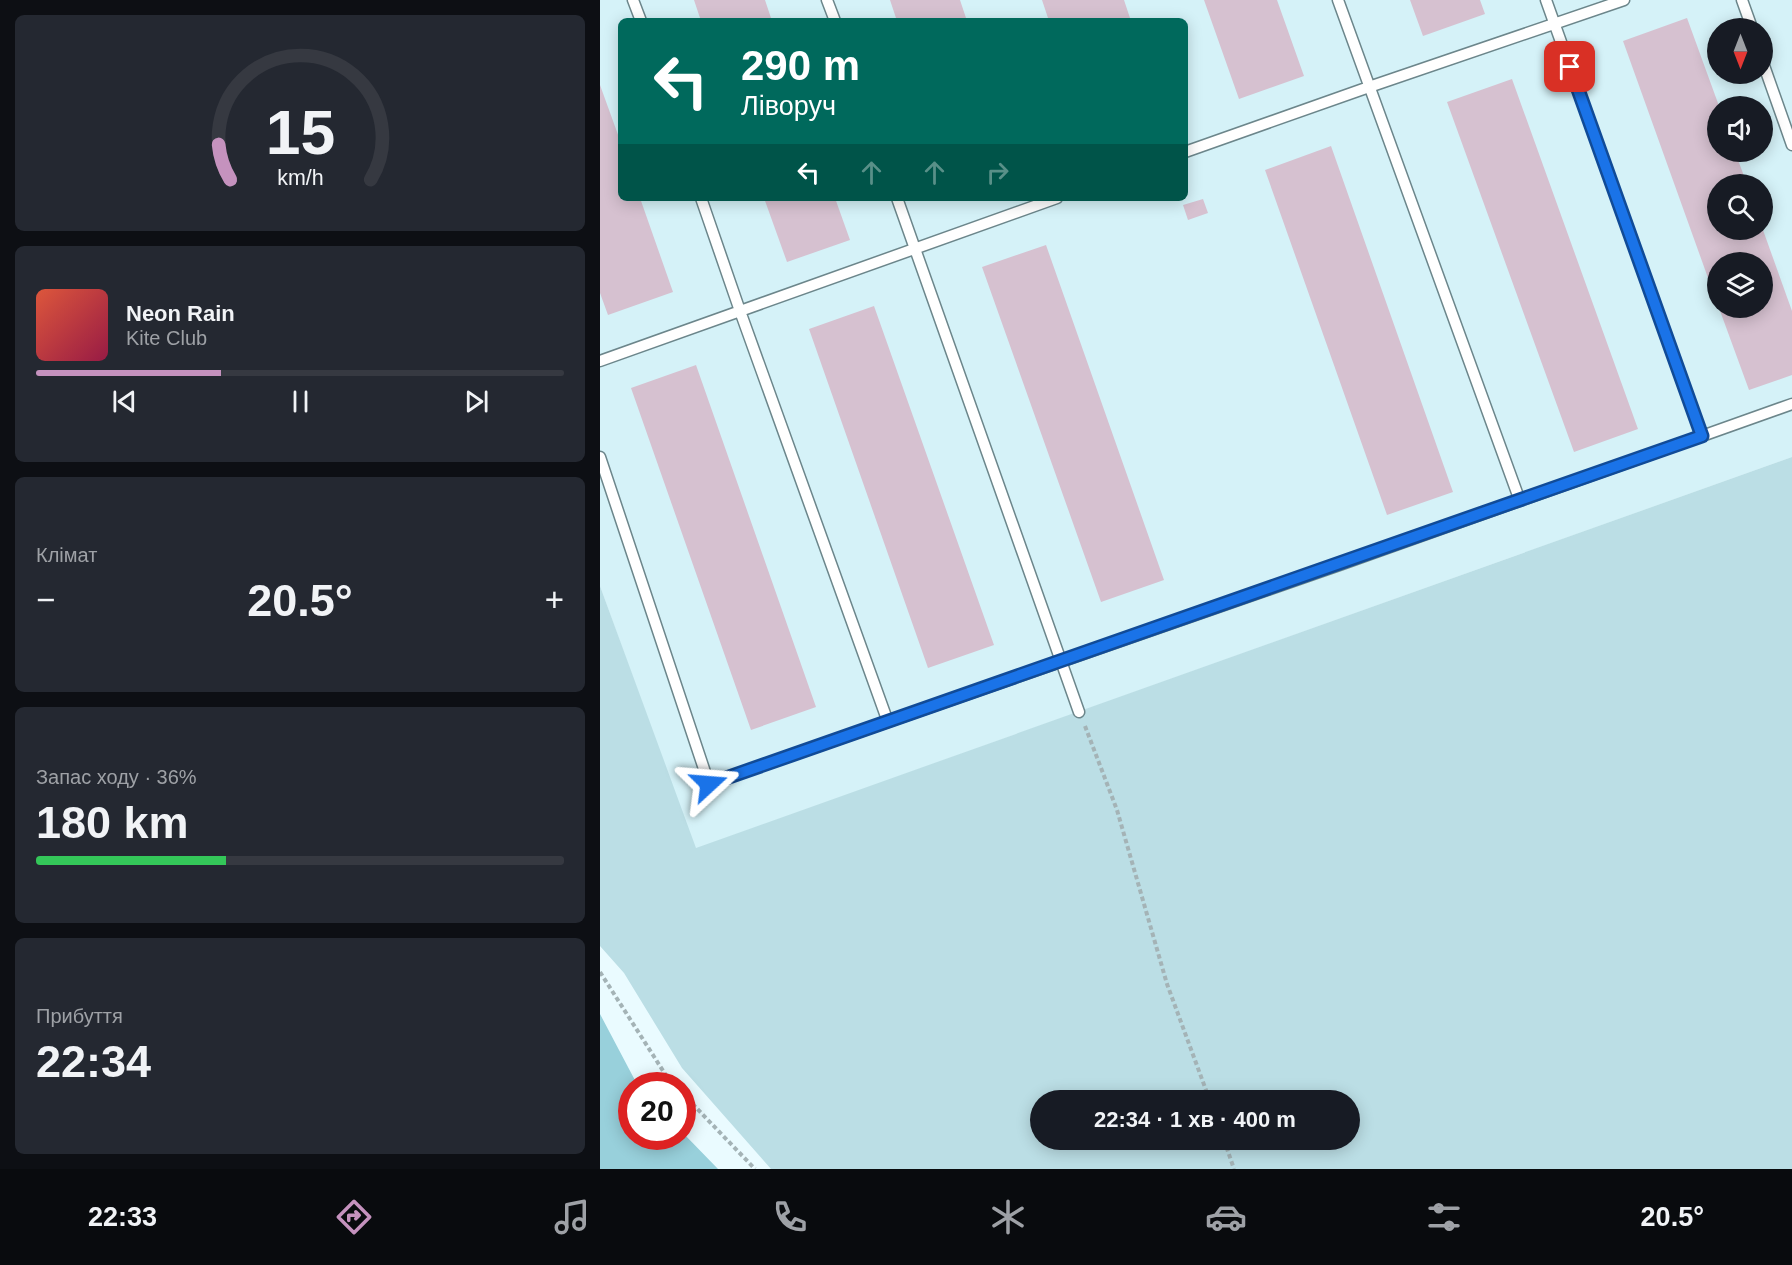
<!DOCTYPE html>
<html lang="uk">
<meta charset="utf-8">
<style>
body{margin:0;font-family:Helvetica,sans-serif;background:#242831;color:#f1f3f6;height:100vh;display:flex;flex-direction:column;font-size:22px;white-space:nowrap}
*{box-sizing:border-box;margin:0}
p{font-size:20px;color:#9ea1a6}
.icon{flex:none;width:33px;height:33px;fill:none;stroke:currentColor;stroke-width:2;stroke-linecap:round;stroke-linejoin:round}
.map{position:relative;flex:1;overflow:hidden}
.panel{display:flex;flex-direction:column;gap:15px;padding:15px;background:#0d0f14;width:600px}
.panel>*{flex:none}
.guide{position:absolute;left:18px;top:18px;width:570px;height:183px;border-radius:9px;box-shadow:0 3px 15px #0003;background:#00695c;color:#fff;overflow:hidden}
.needle{width:39px;rotate:180deg}
.tools{position:absolute;left:1107px;top:18px;display:grid;gap:12px}
.tools a{display:grid;place-items:center;width:66px;height:66px;border-radius:50%;background:#171b24;box-shadow:0 3px 15px #0003;font-size:30px}
.speed{position:absolute;left:18px;top:1072px;display:flex;gap:12px;font-size:30px;font-weight:700;text-align:center}
.speed>*{display:grid;place-content:center;width:78px;height:78px;border-radius:50%;background:#171b24;box-shadow:0 3px 15px #0003;line-height:1}
.speed .limit{border:9px solid #d22;background:#fff;color:#111}
.pin{position:absolute;display:grid;place-items:center;width:51px;height:51px;color:#fff;margin:-26px;border-radius:12px;box-shadow:0 3px 9px #0006}
.me{position:absolute;width:66px;margin:-33px;rotate:71deg;stroke-linejoin:round;filter:drop-shadow(0 0 4px #0008)}
.turn{display:flex;align-items:center;gap:21px;height:126px;padding:0 24px;font-size:27px}
.turn .icon{width:78px;height:78px;stroke-width:2.5}
.turn b{display:block;font-size:42px;line-height:51px}
.lanes{display:flex;align-items:center;height:57px;padding:0 24px;background:#0003;justify-content:center;gap:30px;direction:ltr}
.lanes .off{opacity:.35}
.big{font-size:45px;font-weight:600;line-height:1.1}
.panel .card{flex:1;display:flex;flex-direction:column;justify-content:center;gap:9px;min-width:0;padding:0 21px;border-radius:9px;background:#242831}
.panel .dial{align-items:center;gap:0}
.dial svg{height:156px;overflow:visible;fill:none;stroke:#363941;stroke-width:7;stroke-linecap:round;text-anchor:middle}
.dial text{fill:#f1f3f6;stroke:none}
.song{display:flex;align-items:center;gap:18px}
.cover{width:72px;height:72px;border-radius:9px;background:linear-gradient(135deg,hsl(10 70% 55%),hsl(340 70% 35%))}
.played{height:6px;border-radius:3px;background:linear-gradient(90deg,#c592be 35%,#363941 35%)}
.keys{display:flex;justify-content:space-around;direction:ltr}
.heat{display:flex;justify-content:space-between;align-items:center;font-size:33px;direction:ltr}
.charge{height:9px;border-radius:4px;background:linear-gradient(90deg,#34c759 36%,#363941 0)}
.trip{position:absolute;left:430px;top:1090px;width:330px;height:60px;border-radius:30px;background:#171b24;box-shadow:0 3px 15px #0003;font-weight:600;line-height:60px;text-align:center}
.tab-bar{display:flex;height:96px;justify-content:space-around;align-items:center;background:#090b0e;color:#9ea1a6}
.tab-bar .icon{width:42px;height:42px}
.tab-bar .on{color:#c592be}
.tab-bar b{font-size:27px;color:#f1f3f6}
main{display:flex;flex:1;min-height:0}
.map>svg:first-child{display:block}
.built{fill:#d5f2f8;fill-rule:evenodd}
.green{fill:#bbdee5;fill-rule:evenodd}
.forest{fill:#98d0db}
.building{fill:#d6c1d0}
.lines{fill:none;stroke-linecap:round;stroke-linejoin:round}
.lane-casing{stroke:#6c868b;stroke-width:13}
.path{stroke:#a4b3b6;stroke-width:4;stroke-dasharray:4.5 3;stroke-linecap:butt}
.lane{stroke:#fff;stroke-width:10}
.route-casing{stroke:#114b97;stroke-width:15}
.route{stroke:#1a73e8;stroke-width:10}
</style>
<main>
<section class="panel">
<div class="card dial"><svg viewBox="0 0 100 80">
<path d="M14 69A42 42 0 1 1 86 69"/>
<path d="M14 69A42 42 0 0 1 8 51" stroke="#c592be"/>
<text x="50" y="56" font-size="32" font-weight="700">15</text>
<text x="50" y="72" font-size="11">km/h</text>
</svg></div>
<div class="card">
<div class="song"><i class="cover"></i><div><b>Neon Rain</b><p>Kite Club</p></div></div>
<div class="played"></div>
<div class="keys"><svg class="icon" aria-label="previous" viewBox="0 0 24 24"><path d="M18 5L8 12l10 7zM5 5v14"/></svg><svg class="icon" aria-label="pause" viewBox="0 0 24 24"><path d="M8 5v14M16 5v14"/></svg><svg class="icon" aria-label="next" viewBox="0 0 24 24"><path d="M6 5l10 7-10 7zM19 5v14"/></svg></div>
</div>
<div class="card"><p>Клімат</p>
<div class="heat"><a>−</a><b class="big">20.5°</b><a>+</a></div>
</div>
<div class="card"><p>Запас ходу · 36%</p><b class="big">180 km</b><div class="charge"></div></div>
<div class="card"><p>Прибуття</p><b class="big">22:34</b></div>
</section>
<div class="map">
<svg width="1192" height="1169" viewBox="0 0 1192 1169">
<rect width="100%" height="100%" fill="#eafbff"/>
<path class="built" d="M0,0H1192V457L95,849L0,586ZM21,21H585V198H21ZM1118,28H1162V74H1118ZM1118,106H1162V152H1118ZM1118,184H1162V230H1118ZM1118,262H1162V308H1118Z"/>
<path class="green" d="M1192,457V1169H171L82,1068L24,973L0,946V586L96,848ZM441,1101H750V1140H441Z"/>
<path class="forest" d="M0,1014L38,1086H32V1137H82L83,1133L118,1169H0Z"/>
<path class="building" d="M94,0H165L172,21H101Z
M290,0H360L367,21H297Z
M442,0H524L531,21H449Z
M604,0H677L704,76L639,99Z
M810,0H880L885,14L823,36Z
M1087,18L1119,106L1118,152H1135L1147,184H1118V230H1163L1192,311V375L1149,390L1119,308H1162V262H1118L1117,303L1023,41Z
M912,79L1038,429L974,452L847,102Z
M0,85L21,143V198H40L73,292L8,315L0,293Z
M731,146L853,492L787,515L665,170Z
M164,198H235L250,240L187,262Z
M603,199L608,213L588,220L583,205Z
M446,245L564,580L501,602L382,267Z
M274,306L394,645L328,668L209,329Z
M96,365L216,707L151,730L31,388Z"/>
<g class="lines">
<g class="lane-casing">
<path id="lane" d="M33,0L41,21
M227,0L235,21
M738,0L920,501
M946,0L1102,436
M1142,0L1152,28
M1162,60L1192,145
M585,152L769,87L1024,0
M101,198L140,311L288,722
M297,198L479,712
M0,361L457,198
M0,457L109,784L742,564L1192,404"/>
</g>
<path class="path" d="M485,726L517,810L567,984L610,1101
M0,972L67,1077L75,1086
M82,1093L155,1169
M624,1140L634,1169"/>
<use href="#lane" class="lane"/>
</g>
<g class="lines">
<g class="route-casing">
<path id="route" d="M109,784L1102,436L970,67"/>
</g>
<use href="#route" class="route"/>
</g>
</svg>
<div class="tools">
<a><svg class="needle" viewBox="-14 -14 28 28"><path d="M0-13l5 13h-10z" fill="#e53935"/><path d="M0 13l5-13h-10z" fill="#9ea1a6"/></svg></a>
<a><svg class="icon" aria-label="sound" viewBox="0 0 24 24"><path d="M4 9h4l5-4v14l-5-4H4zM17 9q2 3 0 6"/></svg></a>
<a><svg class="icon" aria-label="search" viewBox="0 0 24 24"><circle cx="10" cy="10" r="6"/><path d="M15 15l6 6"/></svg></a>
<a><svg class="icon" aria-label="layers" viewBox="0 0 24 24"><path d="M12 4l9 5-9 5-9-5zM3 14l9 5 9-5"/></svg></a>
</div>
<div class="speed"><div class="limit">20</div></div>
<div class="pin" style="left:970px;top:67px;background:#d93025"><svg class="icon" aria-label="arrive" viewBox="0 0 24 24"><path d="M6 21V4h12l-3 4 3 4H6"/></svg></div>
<svg class="me" style="left:109px;top:784px" viewBox="-20 -20 40 40"><path d="M0-17L14 15 0 8-14 15z" fill="#1a73e8" stroke="#fff" stroke-width="4"/></svg>
<div class="trip">22:34 · 1 хв · 400 m</div>
<div class="guide">
<div class="turn"><svg class="icon" aria-label="left" viewBox="0 0 24 24"><path d="M17 20v-9H6M10 6l-5 5 5 5"/></svg><div><b>290 m</b>Ліворуч</div></div>
<div class="lanes"><svg class="icon" aria-label="left" viewBox="0 0 24 24"><path d="M17 20v-9H6M10 6l-5 5 5 5"/></svg><svg class="icon off" aria-label="ahead" viewBox="0 0 24 24"><path d="M12 20V5M6 11l6-6 6 6"/></svg><svg class="icon off" aria-label="ahead" viewBox="0 0 24 24"><path d="M12 20V5M6 11l6-6 6 6"/></svg><svg class="icon off" aria-label="right" viewBox="0 0 24 24"><path d="M7 20v-9h11M14 6l5 5-5 5"/></svg></div>
</div>
</div>
</main>
<nav class="tab-bar">
<b>22:33</b>
<svg class="icon on" aria-label="directions" viewBox="0 0 24 24"><path d="M12 3l9 9-9 9-9-9zM9 14v-3h6M13 9l2 2-2 2"/></svg>
<svg class="icon" aria-label="music" viewBox="0 0 24 24"><path d="M9 18V5l10-2v13"/><circle cx="6" cy="18" r="3"/><circle cx="16" cy="16" r="3"/></svg>
<svg class="icon" aria-label="phone" viewBox="0 0 24 24"><path d="M5 4h4l2 5-3 2q2 4 5 5l2-3 5 2v4C11 20 4 13 5 4z"/></svg>
<svg class="icon" aria-label="climate" viewBox="0 0 24 24"><path d="M12 3v18M4 7l16 10M4 17L20 7"/></svg>
<svg class="icon" aria-label="car" viewBox="0 0 24 24"><path d="M5 17H2v-5l4-1 3-4h7l3 4 3 1v5h-3M9 17h6M6 11h13"/><circle cx="7" cy="17" r="2"/><circle cx="17" cy="17" r="2"/></svg>
<svg class="icon" aria-label="filters" viewBox="0 0 24 24"><path d="M4 7h16M4 17h16"/><circle cx="9" cy="7" r="2"/><circle cx="15" cy="17" r="2"/></svg>
<b>20.5°</b>
</nav>
